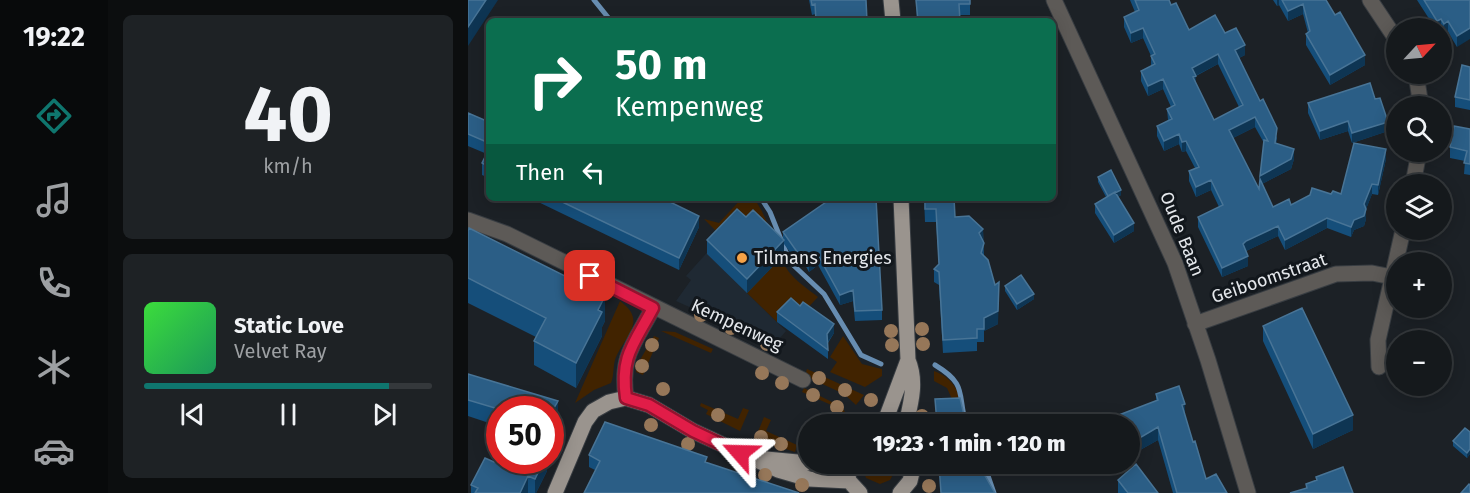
<!DOCTYPE html>
<meta charset="utf-8">
<style>
body{margin:0;font-family:"Fira Sans",sans-serif;background:#1e2225;color:#f1f3f6;height:100vh;display:flex;flex-direction:column;font-size:22px;white-space:nowrap}
*{box-sizing:border-box;margin:0}
p{font-size:20px;color:#9da0a3}
.icon{flex:none;width:33px;height:33px;fill:none;stroke:currentColor;stroke-width:2;stroke-linecap:round;stroke-linejoin:round}
.map{position:relative;flex:1;overflow:hidden}
.details{display:flex;flex-direction:column;gap:15px;padding:15px;background:#0c0e0f;width:360px}
.details>*{flex:none}
.hud{position:absolute;left:18px;top:18px;width:570px;height:183px;border-radius:9px;box-shadow:0 3px 15px #0003,0 0 0 2px #34383b;background:#0b6e4f;color:#fff;overflow:hidden}
.needle{width:39px;rotate:64deg}
.controls{position:absolute;left:918px;top:18px;display:grid;gap:12px}
.controls a{display:grid;place-items:center;width:66px;height:66px;border-radius:50%;background:#15191c;box-shadow:0 3px 15px #0003,0 0 0 2px #34383b;font-size:30px}
.speed{position:absolute;left:18px;top:396px;display:flex;gap:12px;font-size:30px;font-weight:700;text-align:center}
.speed>*{display:grid;place-content:center;width:78px;height:78px;border-radius:50%;background:#15191c;box-shadow:0 3px 15px #0003,0 0 0 2px #34383b;line-height:1}
.speed .limit{border:9px solid #d22;background:#fff;color:#111}
.pin{position:absolute;display:grid;place-items:center;width:51px;height:51px;color:#fff;margin:-26px;border-radius:12px;box-shadow:0 3px 9px #0006}
.me{position:absolute;width:66px;margin:-33px;rotate:295deg;stroke-linejoin:round;filter:drop-shadow(0 0 4px #0008)}
.turn{display:flex;align-items:center;gap:21px;height:126px;padding:0 30px;font-size:27px}
.turn .icon{width:78px;height:78px;stroke-width:2.5}
.turn b{display:block;font-size:42px;line-height:51px}
.then{display:flex;align-items:center;height:57px;padding:0 30px;background:#0003;gap:12px;font-size:22px}
.details .tile{flex:1;display:flex;flex-direction:column;justify-content:center;gap:9px;min-width:0;padding:0 21px;border-radius:9px;background:#1e2225}
.details .dial{align-items:center;gap:0}
.dial b{font-size:78px;line-height:1}
.song{display:flex;align-items:center;gap:18px}
.cover{width:72px;height:72px;border-radius:9px;background:linear-gradient(135deg,hsl(120 70% 55%),hsl(150 70% 35%))}
.played{height:6px;border-radius:3px;background:linear-gradient(90deg,#0f766e 85%,#34383b 85%)}
.keys{display:flex;justify-content:space-around;direction:ltr}
.trip{position:absolute;left:330px;top:414px;width:342px;height:60px;border-radius:30px;background:#15191c;box-shadow:0 3px 15px #0003,0 0 0 2px #34383b;font-weight:800;line-height:60px;text-align:center}
main{display:flex;flex:1;min-height:0}
.tab-bar{display:flex;flex-direction:column;width:108px;justify-content:space-around;align-items:center;background:#080a0b;color:#9da0a3}
.tab-bar .icon{width:42px;height:42px}
.tab-bar .selected{color:#0f766e}
.tab-bar b{font-size:27px;color:#f1f3f6}
.map>svg:first-child{display:block}
.built{fill:#1f2933}
.green{fill:#412300}
.lines{fill:none;stroke-linecap:round;stroke-linejoin:round}
.stream{stroke:#678db1;stroke-width:5}
.minor-casing{stroke:#383d42;stroke-width:17}
.major-casing{stroke:#383d42;stroke-width:17}
.minor{stroke:#5d5a57;stroke-width:15}
.major{stroke:#9a948e;stroke-width:15}
.tree{fill:#967759}
.wall{fill:#154e7a;fill-rule:evenodd}
.shaded-wall{fill:#0e3553}
.building{fill:#2b5e86;stroke:#487496;stroke-width:1.5;fill-rule:evenodd}
.route-casing{stroke:#92132f;stroke-width:15}
.route{stroke:#e11d48;stroke-width:10}
.poi-dot{fill:#f6a247;stroke:#12171c;stroke-width:2}
.labels{text-anchor:middle;dominant-baseline:central;stroke-width:6;stroke-linejoin:round;paint-order:stroke}
.street-label{font-size:18px;fill:#e4e7eb;stroke:#12171c}
.poi-label{font-size:18px;fill:#e4e7eb;stroke:#12171c;text-anchor:start}
</style>
<main>
<nav class="tab-bar">
<b>19:22</b>
<svg class="icon selected" aria-label="directions" viewBox="0 0 24 24"><path d="M12 3l9 9-9 9-9-9zM9 14v-3h6M13 9l2 2-2 2"/></svg>
<svg class="icon" aria-label="music" viewBox="0 0 24 24"><path d="M9 18V5l10-2v13"/><circle cx="6" cy="18" r="3"/><circle cx="16" cy="16" r="3"/></svg>
<svg class="icon" aria-label="phone" viewBox="0 0 24 24"><path d="M5 4h4l2 5-3 2q2 4 5 5l2-3 5 2v4C11 20 4 13 5 4z"/></svg>
<svg class="icon" aria-label="climate" viewBox="0 0 24 24"><path d="M12 3v18M4 7l16 10M4 17L20 7"/></svg>
<svg class="icon" aria-label="car" viewBox="0 0 24 24"><path d="M5 17H2v-5l4-1 3-4h7l3 4 3 1v5h-3M9 17h6M6 11h13"/><circle cx="7" cy="17" r="2"/><circle cx="17" cy="17" r="2"/></svg>
</nav>
<section class="details">
<div class="tile dial"><b>40</b><p>km/h</p></div>
<div class="tile">
<div class="song"><i class="cover"></i><div><b>Static Love</b><p>Velvet Ray</p></div></div>
<div class="played"></div>
<div class="keys"><svg class="icon" aria-label="previous" viewBox="0 0 24 24"><path d="M18 5L8 12l10 7zM5 5v14"/></svg><svg class="icon" aria-label="pause" viewBox="0 0 24 24"><path d="M8 5v14M16 5v14"/></svg><svg class="icon" aria-label="next" viewBox="0 0 24 24"><path d="M6 5l10 7-10 7zM19 5v14"/></svg></div>
</div>
</section>
<div class="map">
<svg width="1002" height="493" viewBox="0 0 1002 493">
<rect width="100%" height="100%" fill="#1c2126"/>
<path class="built" d="M254,236L309,262L279,293L318,331L306,345L208,301L223,280L218,276Z"/>
<path class="green" d="M274,198L287,200C303,222 305,250 321,272C329,282 340,289 350,297L332,316L309,322L279,293L308,262L255,238L236,219L251,223Z
M152,301C181,322 155,337 147,360C145,367 146,376 143,383L126,390L107,403Z
M227,310L306,345L304,349L225,314Z
M193,331L207,332L245,349L243,353Z
M186,336L191,338L175,375L168,372L169,365Z
M375,336L394,364L414,369V376L397,387L362,372L369,362L362,357Z
M339,369L396,395L388,405L376,394L337,376Z
M466,371C490,379 495,403 501,424H495L479,388L466,381Z
M336,388L374,407L377,412L371,424H363L370,408L334,392Z
M233,403L270,419L275,408L281,410L272,431L238,414L240,410L232,406Z
M296,417L303,420L298,431L329,445L327,452L287,439Z
M393,464H429L430,466L422,480L412,484L398,478Z"/>
<g class="lines">
<path class="stream" d="M126,0L143,21
M293,198L302,212L322,262L356,294L393,355L413,364
M467,365C500,385 489,393 498,424
M516,464L526,493"/>
<g class="minor-casing">
<path id="minor" d="M586,0L707,263L740,360L780,493
M902,0L928,39
M948,74L953,106
M945,184L951,152
M0,220L39,234L335,380
M727,324L868,274L904,273L924,277
M911,367L910,340L935,230
M158,398C152,356 166,344 185,308"/>
</g>
<g class="major-casing">
<path id="major" d="M423,0L425,21
M433,198L440,360C449,381 443,403 438,424
M416,424L440,360
M298,459L340,463
M378,464L381,481L392,493
M87,493L117,422L125,411L141,402L158,398L181,405L225,431L310,470L341,479L381,481
M432,493L442,481L446,464"/>
</g>
<use href="#minor" class="minor"/>
<use href="#major" class="major"/>
</g>
<g class="tree">
<circle cx="233" cy="315" r="7"/>
<circle cx="263" cy="328" r="7"/>
<circle cx="454" cy="329" r="7"/>
<circle cx="423" cy="331" r="7"/>
<circle cx="299" cy="344" r="7"/>
<circle cx="455" cy="344" r="7"/>
<circle cx="184" cy="345" r="7"/>
<circle cx="424" cy="345" r="7"/>
<circle cx="174" cy="366" r="7"/>
<circle cx="294" cy="373" r="7"/>
<circle cx="351" cy="378" r="7"/>
<circle cx="314" cy="383" r="7"/>
<circle cx="195" cy="389" r="7"/>
<circle cx="377" cy="390" r="7"/>
<circle cx="345" cy="395" r="7"/>
<circle cx="403" cy="400" r="7"/>
<circle cx="369" cy="407" r="7"/>
<circle cx="250" cy="415" r="7"/>
<circle cx="454" cy="416" r="7"/>
<circle cx="183" cy="425" r="7"/>
<circle cx="293" cy="437" r="7"/>
<circle cx="220" cy="444" r="7"/>
<circle cx="313" cy="444" r="7"/>
<circle cx="297" cy="475" r="7"/>
<circle cx="334" cy="485" r="7"/>
<circle cx="461" cy="486" r="7"/>
</g>
<path class="wall" d="M341,0H398L344,15Z
M448,0H502V15H491L492,21H449Z
M662,0H701L703,5L721,30L757,33L777,55L771,58L809,138L808,144L826,159L823,169L794,184L805,207L823,205L863,194H873L918,159L910,195L904,194L898,209V219L896,226L886,230L883,237L859,228L817,250L810,236L778,251L780,266L754,277L730,227V217L751,207L743,190L728,197L721,181V171L727,168L718,151L714,152L711,144L696,151L689,136V126L700,120L699,109L703,107L695,89L680,96L673,81V71L683,66V56L675,38L663,43L656,27V17L667,12ZM750,64L771,107L746,120L728,84V76ZM787,127L796,143L791,189L765,138Z
M805,0H858L897,65L862,85L838,45V34L840,33L835,14L820,21L811,5L809,6Z
M949,0H1002L989,47L980,32L976,34L974,28H967Z
M1002,67V110L987,107V97Z
M907,99L920,131L884,143L880,131L852,140L840,113V103Z
M0,113L21,122V178L14,175V163L19,154L0,146Z
M1002,129V175L996,174L997,161L982,158V147Z
M630,177L653,195L650,197L666,231L646,243L627,213V204L638,197L630,182Z
M62,198H194L231,227L211,270Z
M364,198L414,310V320L387,321L385,301L372,305L350,265L341,272L336,263L332,266L316,244V255L279,293L239,254V240L278,217L315,240V232Z
M456,198H486L487,217L515,229L516,255L530,324L516,331V342H509V351L475,353L471,285L466,282V269L471,265L468,222H457Z
M0,231L137,321L134,327V336L108,388L66,365V341L68,337L0,303Z
M537,286L566,299L549,310L537,291Z
M332,306L366,333L360,343V359L309,322V312Z
M795,326L885,430L845,449L795,341Z
M0,374L90,401V417L82,431V410H32V441L21,436V423L0,416Z
M688,394L717,416L725,442L738,479L759,493H705L690,440L665,454L662,449V424H651V415L688,401Z
M1002,432V454L999,458L985,446V441Z
M121,455L239,463L127,470L121,467Z
M79,460V471L68,493H3V485L26,462Z
M471,464H515L517,467V475L527,493H473Z
M650,480L690,493H650Z"/>
<path class="shaded-wall" d="M18,0H30L0,46V27Z
M809,0H811V5L809,6Z
M835,4V14L820,21V11Z
M973,19V28H969V21Z
M980,21V32L976,34V24Z
M675,28V38L663,43V33Z
M1002,28V39L989,47V36Z
M777,45V55L767,60V50Z
M750,54V64L725,77L728,76V86L725,87L724,68Z
M897,55V65L862,85V75Z
M695,79V89L680,96V86Z
M787,117V127L761,140V130Z
M880,121V131L852,140V131Z
M920,122V131L884,143V133Z
M711,134V144L696,151V141Z
M718,141V151L714,152V142Z
M826,149V159L823,169L792,185V176Z
M918,149V159L910,195V185Z
M743,180V190L728,197V187Z
M904,184V194L898,209V219L896,226L886,230L883,237V227L886,220L896,204Z
M653,190V195L641,202V196Z
M231,216V227L211,270V258Z
M859,218V228L817,250V240Z
M666,223V231L646,243V235Z
M810,226V236L778,251L775,244L778,241Z
M515,229V242L511,233Z
M316,240V255L279,293V279Z
M336,252V263L332,266V256Z
M350,255V265L341,272V261Z
M780,256V266L754,277V268Z
M385,290V301L372,305V295Z
M566,294V299L549,310V304Z
M137,296V321L134,327V336L108,388V363L130,310Z
M531,296L530,324L516,331V318Z
M366,324V333L359,343V334Z
M90,401V417L82,431V415Z
M717,404V416L714,405Z
M885,415V430L845,449V434Z
M690,427V440L665,454V442Z
M1002,449V454L999,458V453Z
M76,460H79V471L68,493H67V479Z
M60,476V493H52Z"/>
<path class="building" d="M0,0H18L0,27Z
M343,0H398L399,21H348L347,4L344,5Z
M448,0H502V4H491L492,21H475V20L450,21Z
M667,0H701L703,5L708,3L721,30L747,15L757,33L768,28L777,45L767,50L792,101L795,99L809,128L807,143L826,149L823,159L792,176L796,140L800,141L787,117L761,130L791,189L792,179L805,207L821,199L823,205L842,195L844,188L863,194L865,191L873,194L886,143L918,149L910,185L904,184L896,204L898,209L896,216L886,220L883,227L859,218L817,240L810,226L778,241L775,244L780,256L754,268L730,217L755,205L743,180L728,187L721,171L731,167L718,141L714,142L711,134L696,141L689,126L704,119L699,109L707,105L695,79L680,86L673,71L687,64L683,56L687,54L675,28L663,33L656,17L671,10ZM750,54L775,105L746,120L725,77L728,76L724,68Z
M814,0H858L867,15L872,12L897,55L862,75L838,34L842,31L835,4L820,11Z
M956,0H1002V28L989,36L980,21L976,24L973,19L969,21Z
M994,65L1002,67V100L987,97Z
M902,83L907,99L912,98L920,122L884,133L880,121L852,131L840,103Z
M0,113L21,122V143L0,134Z
M986,126L1002,129V164L996,163L999,151L982,147Z
M21,149V167L14,163Z
M643,170L653,190L647,193V192L640,196L630,177Z
M647,192L666,223L646,235L627,204Z
M86,198H194L231,216L211,258Z
M364,198H408L414,310L387,311L385,290L372,295L350,255L341,261L336,252L332,256L315,232Z
M457,198H486L487,217L501,216L515,229L511,233L516,243L513,253L520,260L527,285L531,282L530,311L516,318V329H509V338L475,340L471,272L466,269L471,264L468,209H457Z
M269,209L278,217L285,210L316,240L279,279L239,240Z
M1,228L137,296L130,310L134,312L108,363L66,341L78,318L0,278V231Z
M553,275L566,294L549,304L537,286Z
M323,298L332,306L335,302L366,324L359,334L360,350L309,312Z
M834,308L885,415L845,434L795,326Z
M0,374L90,401L82,415V410H32V424L21,419L27,408L0,400Z
M711,386L717,404L714,405L725,442L727,441L738,479L748,474L759,493H709L690,427L665,442L662,436V424H656L651,415L690,400L688,394Z
M492,398L498,424H469L467,399Z
M137,422L239,457L237,462L331,493H116L132,461L121,455Z
M997,428L1002,432V449L999,453L985,441Z
M32,452V460H76L67,479L60,476L52,493H7L10,488L3,485L17,458L26,462Z
M471,464H515L517,467H512L527,493H473Z
M668,464L690,493H660L650,480Z
M875,467L885,493H822L839,488L838,484L849,480L848,477Z
M1001,484L1002,485V493H993Z"/>
<g class="lines">
<g class="route-casing">
<path id="route" d="M122,276L185,308C166,344 152,356 158,398L181,405L225,431L272,453"/>
</g>
<use href="#route" class="route"/>
</g>
<circle class="poi-dot" cx="274" cy="258" r="6"/>
<g class="labels">
<g class="street-label">
<text transform="translate(714 234) rotate(68)">Oude Baan</text>
<text transform="translate(801 278) rotate(-19)">Geiboomstraat</text>
<text transform="translate(269 325) rotate(25)">Kempenweg</text>
</g>
<g class="poi-label">
<text x="286" y="258">Tilmans Energies</text>
</g>
</g>
</svg>
<div class="controls">
<a><svg class="needle" viewBox="-14 -14 28 28"><path d="M0-13l5 13h-10z" fill="#e53935"/><path d="M0 13l5-13h-10z" fill="#9da0a3"/></svg></a>
<a><svg class="icon" aria-label="search" viewBox="0 0 24 24"><circle cx="10" cy="10" r="6"/><path d="M15 15l6 6"/></svg></a>
<a><svg class="icon" aria-label="layers" viewBox="0 0 24 24"><path d="M12 4l9 5-9 5-9-5zM3 14l9 5 9-5"/></svg></a>
<a>+</a>
<a>−</a>
</div>
<div class="speed"><div class="limit">50</div></div>
<div class="pin" style="left:122px;top:276px;background:#d93025"><svg class="icon" aria-label="arrive" viewBox="0 0 24 24"><path d="M6 21V4h12l-3 4 3 4H6"/></svg></div>
<svg class="me" style="left:272px;top:453px" viewBox="-20 -20 40 40"><path d="M0-17L14 15 0 8-14 15z" fill="#e11d48" stroke="#fff" stroke-width="4"/></svg>
<div class="trip">19:23 · 1 min · 120 m</div>
<div class="hud">
<div class="turn"><svg class="icon" aria-label="right" viewBox="0 0 24 24"><path d="M7 20v-9h11M14 6l5 5-5 5"/></svg><div><b>50 m</b>Kempenweg</div></div>
<div class="then">Then<svg class="icon" aria-label="left" viewBox="0 0 24 24"><path d="M17 20v-9H6M10 6l-5 5 5 5"/></svg></div>
</div>
</div>
</main>
